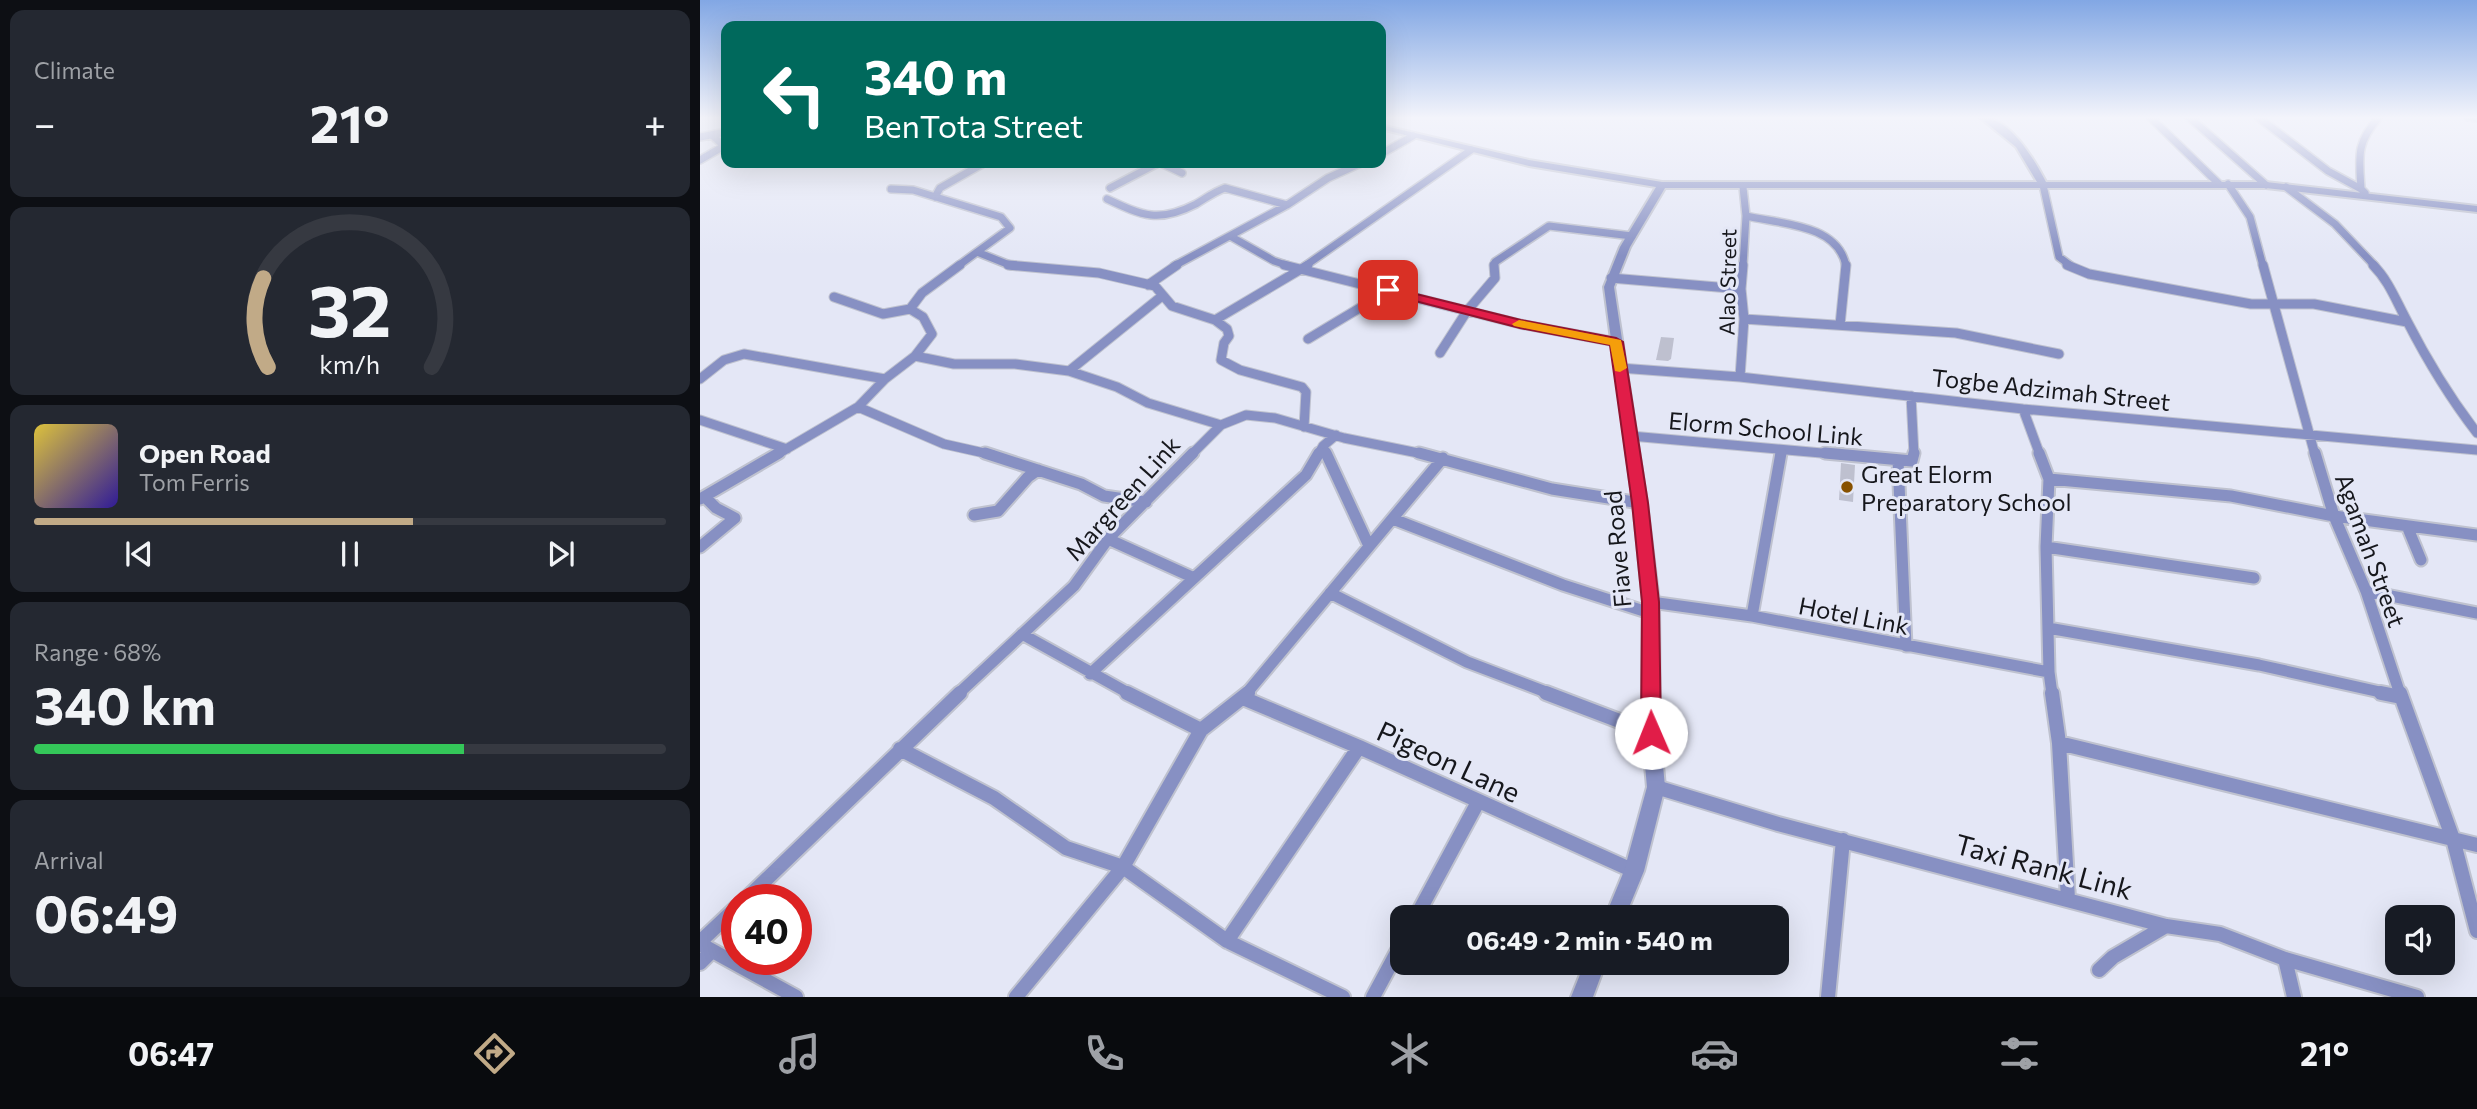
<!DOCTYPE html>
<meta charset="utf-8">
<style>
body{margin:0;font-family:Commissioner,sans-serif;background:#242831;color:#f1f3f6;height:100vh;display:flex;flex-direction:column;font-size:26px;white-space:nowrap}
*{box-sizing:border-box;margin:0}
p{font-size:23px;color:#9ea1a6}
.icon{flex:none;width:38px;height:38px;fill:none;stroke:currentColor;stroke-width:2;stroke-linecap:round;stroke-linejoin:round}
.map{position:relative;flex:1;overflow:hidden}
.drawer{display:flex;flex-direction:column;gap:10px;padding:10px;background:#0d0f14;width:700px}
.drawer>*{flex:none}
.banner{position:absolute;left:21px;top:21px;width:665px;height:147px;border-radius:14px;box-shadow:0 7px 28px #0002;background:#00695c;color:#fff;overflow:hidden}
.tools{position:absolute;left:1685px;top:905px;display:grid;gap:14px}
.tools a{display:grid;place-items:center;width:70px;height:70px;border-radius:14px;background:#171b24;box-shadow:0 7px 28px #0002;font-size:35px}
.speed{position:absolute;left:21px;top:884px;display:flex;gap:14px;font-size:35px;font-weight:700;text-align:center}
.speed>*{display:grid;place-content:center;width:91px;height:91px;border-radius:50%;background:#171b24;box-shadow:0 7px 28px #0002;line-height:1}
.speed .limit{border:10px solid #d22;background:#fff;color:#111}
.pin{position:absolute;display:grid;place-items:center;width:60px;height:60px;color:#fff;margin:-30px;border-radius:14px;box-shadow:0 4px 10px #0006}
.me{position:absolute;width:77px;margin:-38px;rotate:359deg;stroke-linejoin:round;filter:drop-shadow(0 0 5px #0008)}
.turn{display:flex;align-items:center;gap:24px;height:147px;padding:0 28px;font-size:32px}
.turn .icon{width:91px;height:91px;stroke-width:2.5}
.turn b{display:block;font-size:49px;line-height:60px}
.big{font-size:52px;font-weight:700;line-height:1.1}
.drawer .card{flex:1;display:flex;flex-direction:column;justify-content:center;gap:10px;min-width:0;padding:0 24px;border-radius:14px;background:#242831}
.drawer .dial{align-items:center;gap:0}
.dial svg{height:182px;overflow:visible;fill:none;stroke:#363941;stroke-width:7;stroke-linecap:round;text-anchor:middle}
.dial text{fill:#f1f3f6;stroke:none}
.song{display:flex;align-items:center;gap:21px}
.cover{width:84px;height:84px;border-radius:10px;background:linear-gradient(135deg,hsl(50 70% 55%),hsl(250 70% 35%))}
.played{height:7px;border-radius:4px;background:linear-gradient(90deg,#c1aa87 60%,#363941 60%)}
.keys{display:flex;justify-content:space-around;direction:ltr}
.heat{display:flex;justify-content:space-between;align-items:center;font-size:38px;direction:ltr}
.charge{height:10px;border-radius:5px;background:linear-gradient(90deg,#34c759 68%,#363941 0)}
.trip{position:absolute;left:690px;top:905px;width:399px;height:70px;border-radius:14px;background:#171b24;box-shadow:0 7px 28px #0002;font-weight:700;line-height:70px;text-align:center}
.dock{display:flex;height:112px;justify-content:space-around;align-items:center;background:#090b0e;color:#9ea1a6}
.dock .icon{width:49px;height:49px}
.dock .active{color:#c1aa87}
.dock b{font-size:32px;color:#f1f3f6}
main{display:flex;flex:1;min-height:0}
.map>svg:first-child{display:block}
.building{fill:#bec0cf}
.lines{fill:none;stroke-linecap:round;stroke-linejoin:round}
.minor-far3-casing{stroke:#bfc2cf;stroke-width:10}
.minor-far2-casing{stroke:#bfc2cf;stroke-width:11}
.minor-far1-casing{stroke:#bfc2cf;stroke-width:15}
.minor-casing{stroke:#bfc2cf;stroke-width:18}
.tertiary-casing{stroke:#bfc2cf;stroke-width:4}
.minor-far3{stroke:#8790c3;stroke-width:7}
.minor-far2{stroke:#8790c3;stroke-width:9}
.minor-far1{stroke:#8790c3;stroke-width:11}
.minor{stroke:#8790c3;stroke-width:14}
.tertiary{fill:#8790c3;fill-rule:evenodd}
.route{fill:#e11d48;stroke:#92132f;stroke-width:2}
.slow{fill:#f59e0b}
.poi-dot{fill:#875100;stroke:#e4e7f6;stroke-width:2.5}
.labels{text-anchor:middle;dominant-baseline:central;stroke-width:6;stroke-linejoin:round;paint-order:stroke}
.far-street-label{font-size:21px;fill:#16171c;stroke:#e4e7f6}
.street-label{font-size:24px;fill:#16171c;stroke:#e4e7f6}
.poi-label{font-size:24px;fill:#16171c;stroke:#e4e7f6;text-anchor:start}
.near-street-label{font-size:28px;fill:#16171c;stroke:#e4e7f6}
</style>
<main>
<section class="drawer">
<div class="card"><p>Climate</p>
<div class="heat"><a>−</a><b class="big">21°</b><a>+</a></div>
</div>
<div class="card dial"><svg viewBox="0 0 100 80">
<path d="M14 69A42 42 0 1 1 86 69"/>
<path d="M14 69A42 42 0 0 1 12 30" stroke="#c1aa87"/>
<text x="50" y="56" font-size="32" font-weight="700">32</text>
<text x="50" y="72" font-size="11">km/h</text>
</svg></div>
<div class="card">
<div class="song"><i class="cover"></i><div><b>Open Road</b><p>Tom Ferris</p></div></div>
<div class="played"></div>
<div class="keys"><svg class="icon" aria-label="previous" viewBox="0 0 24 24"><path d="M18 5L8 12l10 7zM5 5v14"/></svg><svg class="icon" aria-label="pause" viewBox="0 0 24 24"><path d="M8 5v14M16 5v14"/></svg><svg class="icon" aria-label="next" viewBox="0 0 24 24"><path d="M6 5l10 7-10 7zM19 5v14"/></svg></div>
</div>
<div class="card"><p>Range · 68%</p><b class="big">340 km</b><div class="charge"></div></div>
<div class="card"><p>Arrival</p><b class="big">06:49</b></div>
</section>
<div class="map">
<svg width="1777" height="997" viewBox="0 0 1777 997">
<rect width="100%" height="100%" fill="#e4e7f6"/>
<path class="building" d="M961,337L974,338L971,359L968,361L956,360Z
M1141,463L1155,465L1153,502L1139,500Z"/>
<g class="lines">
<g class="minor-far3-casing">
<path id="minor-far3" d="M1450,117L1519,184
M1489,117L1566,185
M1558,117L1628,171L1661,189
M1768,117L1777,118
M0,137L26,132
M681,154L713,136
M0,160L24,146L13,136
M461,163L482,173
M1528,184L1550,217L1563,266
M1343,185L1359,257L1371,266
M1586,187L1635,224L1675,266
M410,188L458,163
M191,189L213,190L301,217L310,228L277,252
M1665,193L1661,189C1659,156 1656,143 1679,117
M235,197L240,188L284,163
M407,199C443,216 459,223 496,204C506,198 514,192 525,188L587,205
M1046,216C1081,224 1138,224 1146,266
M530,236L574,261L589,266
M258,266L277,252L312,266
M474,266L587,205L628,178L661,163
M605,266L771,150
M794,266L795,262L849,226L932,236
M1043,266L1046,216L1043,187"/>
</g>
<g class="minor-far2-casing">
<path id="minor-far2" d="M308,265L399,273L455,286L472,306L515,320L527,329L529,336L524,343L521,360L540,370L602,387L606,392L604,427
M584,265L820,324L916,342
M1367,265L1389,274L1551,304H1614L1707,322
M1563,265L1615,455
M1673,265C1689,281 1696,301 1707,321C1727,360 1750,398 1777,433
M911,278L1041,289
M448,285L477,265
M134,297L183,314L210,309
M1044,319L1256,333L1359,354
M515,320L608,265
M1140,325L1146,265
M608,339L688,291
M740,353L767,311L795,278L794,265
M215,356L254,364H315L369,371L417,387L448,403L521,425
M920,368L1040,377L1323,409L1777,450
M369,371L462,296
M1040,377L1044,319L1041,289L1043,265
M0,379L24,360L44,354L185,379
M1211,396L1214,455
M158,407L244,444L293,455
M1323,409L1340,455
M0,420L87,449
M931,436L1144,455
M623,446L627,455
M76,455L158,407L185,379L215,356L232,334L223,317L210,309L222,293L260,265
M491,455L521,425L546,415L575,418L644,438L728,455
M618,455L623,446L636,435
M1080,455L1081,451"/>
</g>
<g class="minor-far1-casing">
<path id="minor-far1" d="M285,453L381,484L404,496L446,502
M626,453L669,546
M719,453L852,489L940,503
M1125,453L1212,461L1214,453
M1339,453L1349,479L1346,547L1349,672L1352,694
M1615,453L1634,516L1666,591L1700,694
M1198,460L1206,646
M1349,479L1531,496L1634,516L1777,535
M0,499L79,453
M274,515L298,511L328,477L338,470
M693,519L863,585L950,613
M1707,526L1721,560
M408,539L492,577
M0,547L35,518L16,508L5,497
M1346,547L1554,578
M1666,591L1777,613
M630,593L767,662L851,694
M951,602L1052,616L1349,672
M1052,616L1081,453
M1348,628L1559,665L1689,694
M322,634L430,694
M390,674L606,475L619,453
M258,694L374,586L408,539L493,453
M546,694L743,458"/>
</g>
<g class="minor-casing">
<path id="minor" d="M427,693L501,730
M846,693L951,733
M1352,693L1359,743L1368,899
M1681,693L1701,697
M1700,693L1753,839L1777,931
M543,698L659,747L934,871
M1359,743L1777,845
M200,749L294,798L366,848L423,867L527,941L643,997
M956,787L1078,824L1466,926L1520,934L1585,959L1717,997
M45,900L260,693
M716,917L778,802
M527,941L659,747
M0,942L37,907
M0,944L96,997
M1585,959L1594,997
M0,963L12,951
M1399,970L1413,957L1466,926
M316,997L423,867L501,730L548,693
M673,997L702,943
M1128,997L1143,840"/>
</g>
<g class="tertiary-casing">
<path id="tertiary" d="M1279,117C1309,115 1334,159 1346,182H1566L1777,206V212L1566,188H965L930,247L914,287L947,503L959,602L960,733L965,787L944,871L925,917H905L924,871L947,787L942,733L943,602L933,503L904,287L920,247L956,187L829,166L681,129V125L829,160L962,182H1337L1316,147Z
M885,962H906L893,997H871Z"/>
</g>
<use href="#minor-far3" class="minor-far3"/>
<use href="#minor-far2" class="minor-far2"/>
<use href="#minor-far1" class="minor-far1"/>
<use href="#minor" class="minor"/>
<use href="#tertiary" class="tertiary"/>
</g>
<linearGradient id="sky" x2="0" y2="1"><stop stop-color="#82a7e4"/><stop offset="0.46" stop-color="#f3f4fb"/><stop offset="1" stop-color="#f3f4fb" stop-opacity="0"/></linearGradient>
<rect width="1777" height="256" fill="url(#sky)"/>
<path class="route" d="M688,287L821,320L916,338L923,342L948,503L959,602L961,733L958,739L951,741L944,739L941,733L942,602L932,503L910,345L820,328L684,293V288Z"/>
<path class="slow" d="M819,320L921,340L927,368L920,372L915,371L910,345L814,326L812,324Z"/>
<circle class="poi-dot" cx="1147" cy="487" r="7"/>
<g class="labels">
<g class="far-street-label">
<text transform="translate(1027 282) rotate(-89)">Alao Street</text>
</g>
<g class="street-label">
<text transform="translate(1351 389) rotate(6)">Togbe Adzimah Street</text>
<text transform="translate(1066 428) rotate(5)">Elorm School Link</text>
<text transform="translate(422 498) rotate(-48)">Margreen Link</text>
<text transform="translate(917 549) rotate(-95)">Fiave Road</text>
<text transform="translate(1671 550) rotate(70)">Agamah Street</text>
<text transform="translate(1154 615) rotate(11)">Hotel Link</text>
</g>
<g class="poi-label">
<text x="1161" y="473">Great Elorm<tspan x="1161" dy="28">Preparatory School</tspan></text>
</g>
<g class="near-street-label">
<text transform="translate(749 761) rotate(25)">Pigeon Lane</text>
<text transform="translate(1344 866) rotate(15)">Taxi Rank Link</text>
</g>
</g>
</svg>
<div class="tools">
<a><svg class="icon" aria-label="sound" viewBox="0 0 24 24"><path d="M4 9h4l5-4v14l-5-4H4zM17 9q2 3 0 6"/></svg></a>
</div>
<div class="speed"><div class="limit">40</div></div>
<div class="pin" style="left:688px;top:290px;background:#d93025"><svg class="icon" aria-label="arrive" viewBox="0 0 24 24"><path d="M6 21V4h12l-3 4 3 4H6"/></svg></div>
<svg class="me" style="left:951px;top:733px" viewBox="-20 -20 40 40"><circle r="19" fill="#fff"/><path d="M0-13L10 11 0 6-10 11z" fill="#e11d48"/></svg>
<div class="trip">06:49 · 2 min · 540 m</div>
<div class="banner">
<div class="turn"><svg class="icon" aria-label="left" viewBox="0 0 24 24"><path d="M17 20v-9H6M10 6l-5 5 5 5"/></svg><div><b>340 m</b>BenTota Street</div></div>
</div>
</div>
</main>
<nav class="dock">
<b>06:47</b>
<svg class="icon active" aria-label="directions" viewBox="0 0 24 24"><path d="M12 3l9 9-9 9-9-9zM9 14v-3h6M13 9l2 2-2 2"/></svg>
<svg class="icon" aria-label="music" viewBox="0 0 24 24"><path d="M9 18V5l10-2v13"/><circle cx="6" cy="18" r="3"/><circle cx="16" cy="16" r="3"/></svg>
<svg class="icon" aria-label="phone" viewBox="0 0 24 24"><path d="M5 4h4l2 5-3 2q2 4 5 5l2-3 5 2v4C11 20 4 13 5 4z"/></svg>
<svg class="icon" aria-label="climate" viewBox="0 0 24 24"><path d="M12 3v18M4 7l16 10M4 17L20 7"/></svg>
<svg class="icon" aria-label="car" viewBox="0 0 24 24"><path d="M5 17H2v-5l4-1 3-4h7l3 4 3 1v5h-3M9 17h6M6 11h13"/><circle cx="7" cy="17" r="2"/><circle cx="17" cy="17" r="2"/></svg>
<svg class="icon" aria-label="filters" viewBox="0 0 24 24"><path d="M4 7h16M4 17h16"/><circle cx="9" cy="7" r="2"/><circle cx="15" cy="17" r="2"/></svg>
<b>21°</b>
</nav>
